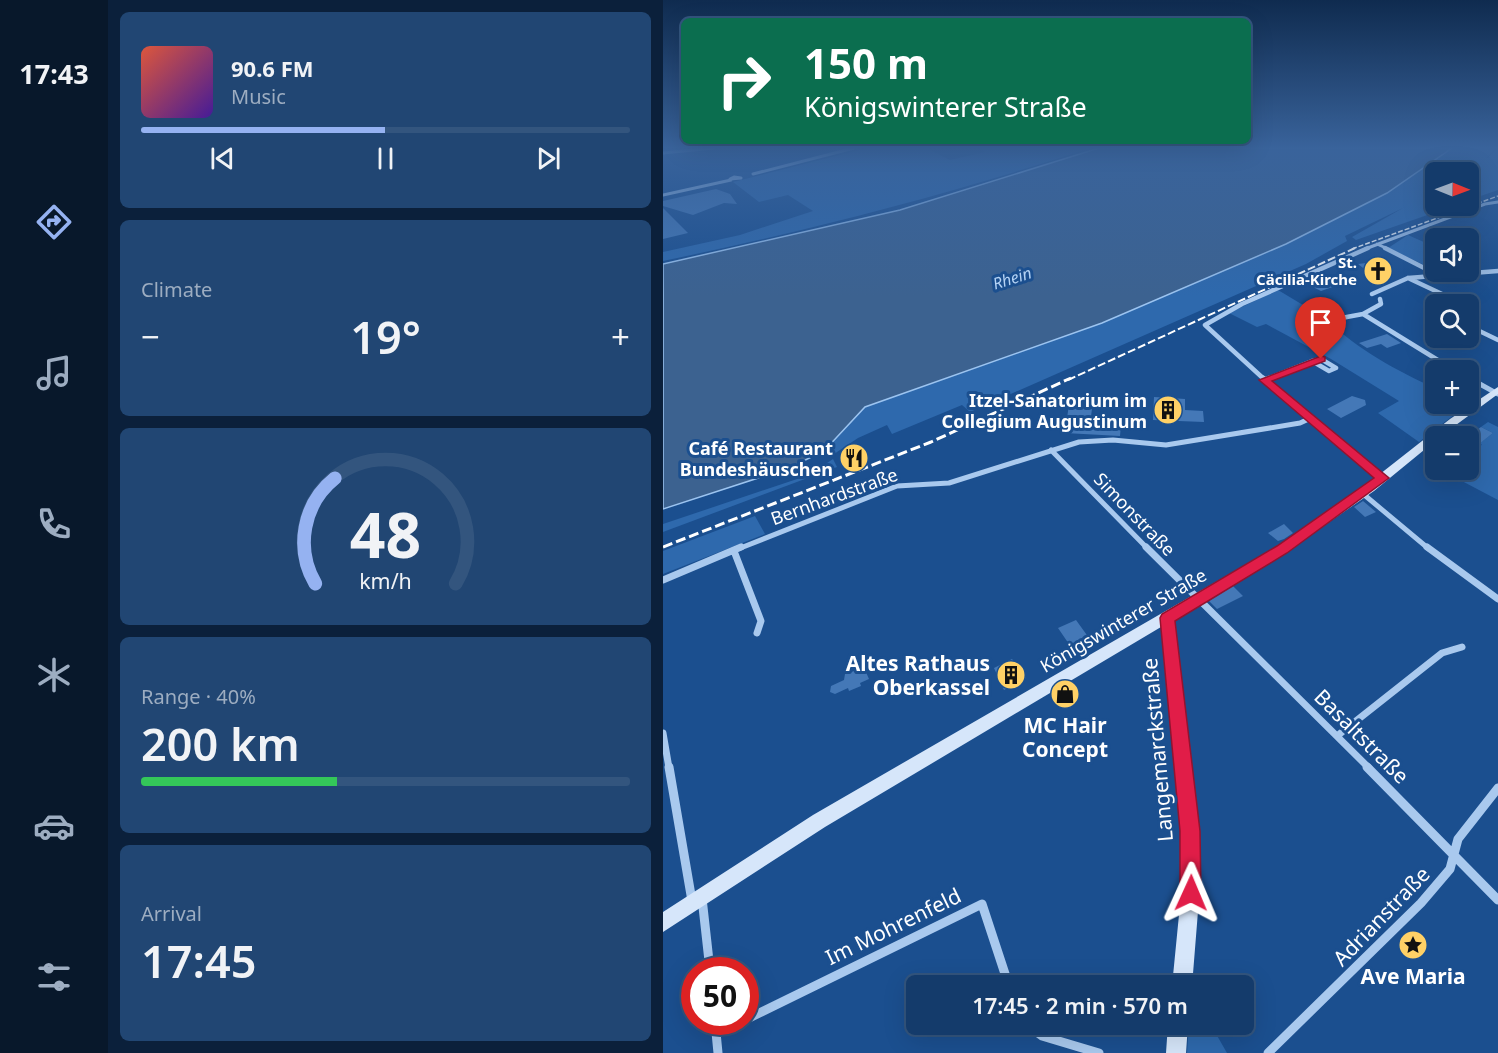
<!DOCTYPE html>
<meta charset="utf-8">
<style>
body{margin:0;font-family:"Noto Sans",sans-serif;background:#214673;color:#f1f3f6;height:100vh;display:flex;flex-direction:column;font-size:22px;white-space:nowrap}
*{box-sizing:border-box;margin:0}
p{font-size:20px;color:#9dadc1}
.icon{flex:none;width:33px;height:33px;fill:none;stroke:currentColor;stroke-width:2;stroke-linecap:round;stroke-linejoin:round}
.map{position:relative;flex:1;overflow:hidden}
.drawer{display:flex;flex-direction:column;gap:12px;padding:12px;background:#0b203b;width:555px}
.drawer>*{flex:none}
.guide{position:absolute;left:18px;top:18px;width:570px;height:126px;border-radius:9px;box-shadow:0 6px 24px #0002,0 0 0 2px #33557e;background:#0b6e4f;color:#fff;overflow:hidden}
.needle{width:39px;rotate:91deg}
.controls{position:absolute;left:762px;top:162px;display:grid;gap:12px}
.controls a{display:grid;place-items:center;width:54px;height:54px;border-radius:9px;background:#143b6b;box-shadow:0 6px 24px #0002,0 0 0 2px #33557e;font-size:30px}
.speed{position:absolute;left:18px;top:957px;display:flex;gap:12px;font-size:30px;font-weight:700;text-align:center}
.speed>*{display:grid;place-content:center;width:78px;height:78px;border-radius:50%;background:#143b6b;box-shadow:0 6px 24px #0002,0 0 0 2px #33557e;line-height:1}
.speed .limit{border:9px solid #d22;background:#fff;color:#111}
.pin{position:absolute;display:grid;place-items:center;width:51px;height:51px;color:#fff;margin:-62px -26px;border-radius:50% 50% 50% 0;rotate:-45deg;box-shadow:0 0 6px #0007}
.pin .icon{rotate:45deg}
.me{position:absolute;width:66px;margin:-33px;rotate:1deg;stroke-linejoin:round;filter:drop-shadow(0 0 4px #0008)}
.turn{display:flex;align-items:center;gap:21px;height:126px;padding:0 24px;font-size:27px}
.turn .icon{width:78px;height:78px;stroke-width:2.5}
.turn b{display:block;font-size:42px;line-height:51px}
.big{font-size:45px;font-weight:600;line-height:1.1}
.drawer .card{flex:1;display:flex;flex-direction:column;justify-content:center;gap:9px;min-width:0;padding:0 21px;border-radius:9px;background:#214673}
.drawer .dial{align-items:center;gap:0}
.dial svg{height:156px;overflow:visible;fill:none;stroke:#33557e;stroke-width:7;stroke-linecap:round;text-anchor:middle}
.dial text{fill:#f1f3f6;stroke:none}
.song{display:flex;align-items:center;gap:18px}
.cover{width:72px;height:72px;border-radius:9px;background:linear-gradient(135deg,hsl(10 70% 55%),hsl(260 70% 35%))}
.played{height:6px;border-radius:3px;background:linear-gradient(90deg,#95b2f1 50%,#33557e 50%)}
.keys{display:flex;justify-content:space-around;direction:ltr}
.heat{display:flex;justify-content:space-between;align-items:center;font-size:33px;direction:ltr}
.charge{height:9px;border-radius:4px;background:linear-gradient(90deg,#34c759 40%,#33557e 0)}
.trip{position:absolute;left:243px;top:975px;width:348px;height:60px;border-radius:9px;background:#143b6b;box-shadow:0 6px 24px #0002,0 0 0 2px #33557e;font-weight:600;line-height:60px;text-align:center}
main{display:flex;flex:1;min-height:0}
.tabs{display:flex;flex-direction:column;width:108px;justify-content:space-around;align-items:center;background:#08182b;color:#9dadc1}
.tabs .icon{width:42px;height:42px}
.tabs .active{color:#95b2f1}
.tabs b{font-size:27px;color:#f1f3f6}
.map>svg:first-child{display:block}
.green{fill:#2e69ad}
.water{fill:#3c6290;stroke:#9cc4f0;stroke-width:1.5}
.building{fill:#4478b7}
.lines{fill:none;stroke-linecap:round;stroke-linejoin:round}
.minor-far4{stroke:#a9c9ee;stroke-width:3}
.minor-far3{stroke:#a9c9ee;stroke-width:4.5}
.minor-far2{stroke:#a9c9ee;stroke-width:5}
.minor-far1{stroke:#a9c9ee;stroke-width:7}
.minor{stroke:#a9c9ee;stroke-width:9}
.secondary{fill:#d6e6fa;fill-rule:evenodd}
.rail-far2{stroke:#fff;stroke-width:1.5;stroke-dasharray:5 2;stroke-linecap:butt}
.rail-far1{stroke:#fff;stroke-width:2;stroke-dasharray:8 3;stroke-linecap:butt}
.rail{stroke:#fff;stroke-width:3;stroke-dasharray:10 4;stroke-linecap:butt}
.route{fill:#e11d48;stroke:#92132f;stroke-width:1.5}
.labels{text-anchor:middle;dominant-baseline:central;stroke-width:6;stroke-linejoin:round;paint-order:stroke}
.far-poi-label{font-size:15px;font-weight:bold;fill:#fff;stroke:#1b4f8f;text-anchor:end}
.far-water-label{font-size:16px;font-style:italic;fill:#b5d3f5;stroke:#1b4f8f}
.poi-label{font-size:18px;font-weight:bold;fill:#fff;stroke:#1b4f8f;text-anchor:end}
.street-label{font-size:18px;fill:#fff;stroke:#1b4f8f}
.near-poi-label{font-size:21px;font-weight:bold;fill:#fff;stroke:#1b4f8f}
.near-street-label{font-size:21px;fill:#fff;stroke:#1b4f8f}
</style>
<main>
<nav class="tabs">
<b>17:43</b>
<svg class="icon active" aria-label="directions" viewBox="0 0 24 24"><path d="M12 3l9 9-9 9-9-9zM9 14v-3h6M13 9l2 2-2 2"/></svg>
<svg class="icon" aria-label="music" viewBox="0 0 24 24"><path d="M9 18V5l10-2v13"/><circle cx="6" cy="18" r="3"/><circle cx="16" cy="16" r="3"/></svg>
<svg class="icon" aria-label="phone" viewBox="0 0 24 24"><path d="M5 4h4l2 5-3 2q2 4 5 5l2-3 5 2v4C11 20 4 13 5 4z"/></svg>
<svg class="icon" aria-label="climate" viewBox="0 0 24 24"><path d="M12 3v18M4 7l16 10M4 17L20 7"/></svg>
<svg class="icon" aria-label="car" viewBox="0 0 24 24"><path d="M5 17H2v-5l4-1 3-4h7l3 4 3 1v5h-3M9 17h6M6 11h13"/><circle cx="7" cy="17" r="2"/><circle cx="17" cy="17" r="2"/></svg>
<svg class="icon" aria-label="filters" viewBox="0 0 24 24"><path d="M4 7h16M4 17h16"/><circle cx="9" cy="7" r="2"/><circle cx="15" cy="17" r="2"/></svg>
</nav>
<section class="drawer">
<div class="card">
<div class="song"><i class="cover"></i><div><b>90.6 FM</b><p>Music</p></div></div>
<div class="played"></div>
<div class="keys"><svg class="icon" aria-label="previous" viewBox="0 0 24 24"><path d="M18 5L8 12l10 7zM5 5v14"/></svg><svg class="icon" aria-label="pause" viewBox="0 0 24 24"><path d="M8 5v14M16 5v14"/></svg><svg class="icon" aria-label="next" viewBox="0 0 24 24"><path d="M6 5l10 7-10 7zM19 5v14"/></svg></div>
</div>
<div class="card"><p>Climate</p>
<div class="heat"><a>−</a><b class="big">19°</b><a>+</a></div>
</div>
<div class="card dial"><svg viewBox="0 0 100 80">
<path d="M14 69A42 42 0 1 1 86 69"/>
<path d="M14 69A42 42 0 0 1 24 15" stroke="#95b2f1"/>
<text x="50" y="56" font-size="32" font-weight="700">48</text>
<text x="50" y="72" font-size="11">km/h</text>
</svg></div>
<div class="card"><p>Range · 40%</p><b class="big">200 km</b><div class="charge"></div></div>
<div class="card"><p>Arrival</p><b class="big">17:45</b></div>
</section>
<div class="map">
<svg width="835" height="1053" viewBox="0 0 835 1053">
<rect width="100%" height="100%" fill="#1b4f8f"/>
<path class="green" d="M204,148H263L287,160L322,152L318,149L320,148H427C288,194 144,231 0,261V252L77,235L150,211L125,195L96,202L70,182Z
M789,148H832L823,159L835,149V190L806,200V173L819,162L804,172H772V206H790L693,240L689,237L740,208L682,236L684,241L643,264L307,412L299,405L229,434L224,425L195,438L168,456L161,451L202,407L439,323L623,244L724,193Z
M745,235L772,247V270L725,248Z
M615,290L650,311L641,314L652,321L664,320C694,349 734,371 772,388V404H781L796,411L756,442L715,413L736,401L668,359L603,324L594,327L566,313Z
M825,422L835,427V500L778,470H806V449L819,445L817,443L830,433L818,427Z
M170,459L174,467L0,532V524L146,475Z
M92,516L102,534L0,574V551Z
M526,1025H548L564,1053H524Z"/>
<path class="water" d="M436,148H789L724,193L623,244L439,323L202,407L161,451L126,468L0,509V264L237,210Z"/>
<path class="building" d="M53,189L67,194L74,204L61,203L30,215L0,206V201Z
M0,208L25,233L0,239Z
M711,262L729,273V275L713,278L695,264Z
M661,273L681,283L658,291L640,282Z
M724,334L738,343L724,348L718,344L704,348L696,343Z
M689,396L702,400L703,405L678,418L664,409Z
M491,397L522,399V410L540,411L541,422L490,420Z
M419,401H430L427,424L458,425L457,436L402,433L406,404H419Z
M818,427L830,433L806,452V436Z
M700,501L713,512L702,517L691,507Z
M621,524L630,533L621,539L615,541L605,533Z
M570,586L580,596L554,609L546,601Z
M413,620L426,638L408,647L395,628Z
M349,659L363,678L341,690L331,668Z
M202,670L206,679L197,683L198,686L186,691L185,688L172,694L167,692L168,686L181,680L182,674L191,671L193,674Z"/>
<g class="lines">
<path class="minor-far4" d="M0,153L50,148
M90,174L191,148
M71,177L78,178L67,179Z
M0,195L68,180
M714,244L725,249
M702,249L822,204L835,202"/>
<path class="minor-far3" d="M722,248L773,274
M745,278L796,302
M709,294L745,278L835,271
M700,314L791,370
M673,319L700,314L718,304L717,299
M806,326L835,340
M658,359L673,368L666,371L649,361Z
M806,378L809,380
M602,380L649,361
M602,380L542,325L579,304L705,248"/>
<path class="minor-far2" d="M600,378L720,478
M806,378L835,394
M601,380L606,378
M388,450L485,549
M699,493L766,549
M75,549L234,486L286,483L416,442L450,440L503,445L637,423L648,418"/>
<path class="minor-far1" d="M483,547L706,768
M764,547L835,599
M71,551L98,621L94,633
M0,580L78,547
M0,733L6,768
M674,736L779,653L799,647"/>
<path class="minor" d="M6,767L29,901
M704,767L835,900
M39,898L47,970
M82,1020L319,904L346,986
M52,1022L55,1053
M363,1024L379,1036L436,1053
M53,1034L78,1022
M605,1053L758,903L787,869L795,839L835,788"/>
<path class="secondary" d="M835,387V394L778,436H772V441L711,491L623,552L511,619L536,831L538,874L529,986H509L520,874L518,831L498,627L162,827L0,932V912L150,815L615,546L703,485L787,419Z
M505,1024H525L523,1053H503Z"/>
<path class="rail-far2" d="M689,249L835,196"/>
<path class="rail-far1" d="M405,380L692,248"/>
<path class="rail" d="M0,547L268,442L408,378"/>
</g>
<linearGradient id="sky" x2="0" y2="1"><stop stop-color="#0f2b4f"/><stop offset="0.5" stop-color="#39639b"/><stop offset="1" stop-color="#39639b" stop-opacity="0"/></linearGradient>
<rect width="835" height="296" fill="url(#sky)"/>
<path class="route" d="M658,356L662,357V361L609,381L726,478L624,553L512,621L537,831L538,893L535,900L528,903L520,900L517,893V831L497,618L499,614L614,546L711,478L596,380Z"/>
<defs>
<g id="church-disc" transform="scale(1.5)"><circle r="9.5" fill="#ffd166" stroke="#1b4f8f"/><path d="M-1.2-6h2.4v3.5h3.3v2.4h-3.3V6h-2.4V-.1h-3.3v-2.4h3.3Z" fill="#111"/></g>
<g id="building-disc" transform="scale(1.5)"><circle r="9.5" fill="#ffd166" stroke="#1b4f8f"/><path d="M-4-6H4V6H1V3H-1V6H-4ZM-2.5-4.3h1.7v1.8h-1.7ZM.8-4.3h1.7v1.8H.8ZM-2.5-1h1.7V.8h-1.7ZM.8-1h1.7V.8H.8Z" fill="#111"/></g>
<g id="restaurant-disc" transform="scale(1.5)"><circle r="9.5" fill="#ffd166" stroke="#1b4f8f"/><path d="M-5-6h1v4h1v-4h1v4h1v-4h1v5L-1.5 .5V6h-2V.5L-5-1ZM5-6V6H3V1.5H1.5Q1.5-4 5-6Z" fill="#111"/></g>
<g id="shop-disc" transform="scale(1.5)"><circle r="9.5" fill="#ffd166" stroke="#1b4f8f"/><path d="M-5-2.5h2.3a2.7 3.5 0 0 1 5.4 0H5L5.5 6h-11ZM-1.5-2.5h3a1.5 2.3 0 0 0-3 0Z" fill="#111"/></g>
<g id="sight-disc" transform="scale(1.5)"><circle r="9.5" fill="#ffd166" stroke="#1b4f8f"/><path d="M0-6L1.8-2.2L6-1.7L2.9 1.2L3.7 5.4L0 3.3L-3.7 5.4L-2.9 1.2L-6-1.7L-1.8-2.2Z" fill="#111"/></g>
</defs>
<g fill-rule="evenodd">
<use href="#church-disc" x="715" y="271"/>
<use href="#building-disc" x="505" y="410"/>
<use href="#restaurant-disc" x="191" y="458"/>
<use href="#building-disc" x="348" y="675"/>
<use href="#shop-disc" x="402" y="694"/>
<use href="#sight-disc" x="750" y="945"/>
</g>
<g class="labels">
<g class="far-poi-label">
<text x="694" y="262">St.<tspan x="694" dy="17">Cäcilia-Kirche</tspan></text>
</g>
<g class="far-water-label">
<text transform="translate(349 278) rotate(-18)">Rhein</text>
</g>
<g class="poi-label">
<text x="484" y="400">Itzel-Sanatorium im<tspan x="484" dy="21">Collegium Augustinum</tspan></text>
<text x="170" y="448">Café Restaurant<tspan x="170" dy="21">Bundeshäuschen</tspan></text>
</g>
<g class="street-label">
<text transform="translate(171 496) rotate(-20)">Bernhardstraße</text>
<text transform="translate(472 514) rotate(46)">Simonstraße</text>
<text transform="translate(460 620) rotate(-30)">Königswinterer Straße</text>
</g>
<g class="near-poi-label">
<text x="327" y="663" text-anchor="end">Altes Rathaus<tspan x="327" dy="24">Oberkassel</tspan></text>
<text x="402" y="725">MC Hair<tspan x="402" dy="24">Concept</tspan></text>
<text x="750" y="976">Ave Maria</text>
</g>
<g class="near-street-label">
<text transform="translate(699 736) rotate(45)">Basaltstraße</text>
<text transform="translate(494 750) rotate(-95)">Langemarckstraße</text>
<text transform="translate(718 916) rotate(-46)">Adrianstraße</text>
<text transform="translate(230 926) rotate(-26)">Im Mohrenfeld</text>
</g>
</g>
</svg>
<div class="controls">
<a><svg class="needle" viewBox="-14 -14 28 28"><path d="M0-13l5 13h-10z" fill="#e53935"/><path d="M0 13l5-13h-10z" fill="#9dadc1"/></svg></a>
<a><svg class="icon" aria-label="sound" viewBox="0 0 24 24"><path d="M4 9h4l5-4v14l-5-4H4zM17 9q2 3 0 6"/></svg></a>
<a><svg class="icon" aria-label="search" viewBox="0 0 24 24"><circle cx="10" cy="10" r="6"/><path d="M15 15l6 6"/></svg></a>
<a>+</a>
<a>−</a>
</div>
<div class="speed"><div class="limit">50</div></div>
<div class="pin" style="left:658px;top:359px;background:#d93025"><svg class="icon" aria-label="arrive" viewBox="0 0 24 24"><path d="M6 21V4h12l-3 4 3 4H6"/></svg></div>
<svg class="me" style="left:528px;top:893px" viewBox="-20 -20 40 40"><path d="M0-17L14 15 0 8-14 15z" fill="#e11d48" stroke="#fff" stroke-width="4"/></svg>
<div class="trip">17:45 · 2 min · 570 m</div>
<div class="guide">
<div class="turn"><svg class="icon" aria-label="right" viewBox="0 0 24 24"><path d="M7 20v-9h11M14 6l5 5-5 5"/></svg><div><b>150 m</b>Königswinterer Straße</div></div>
</div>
</div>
</main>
